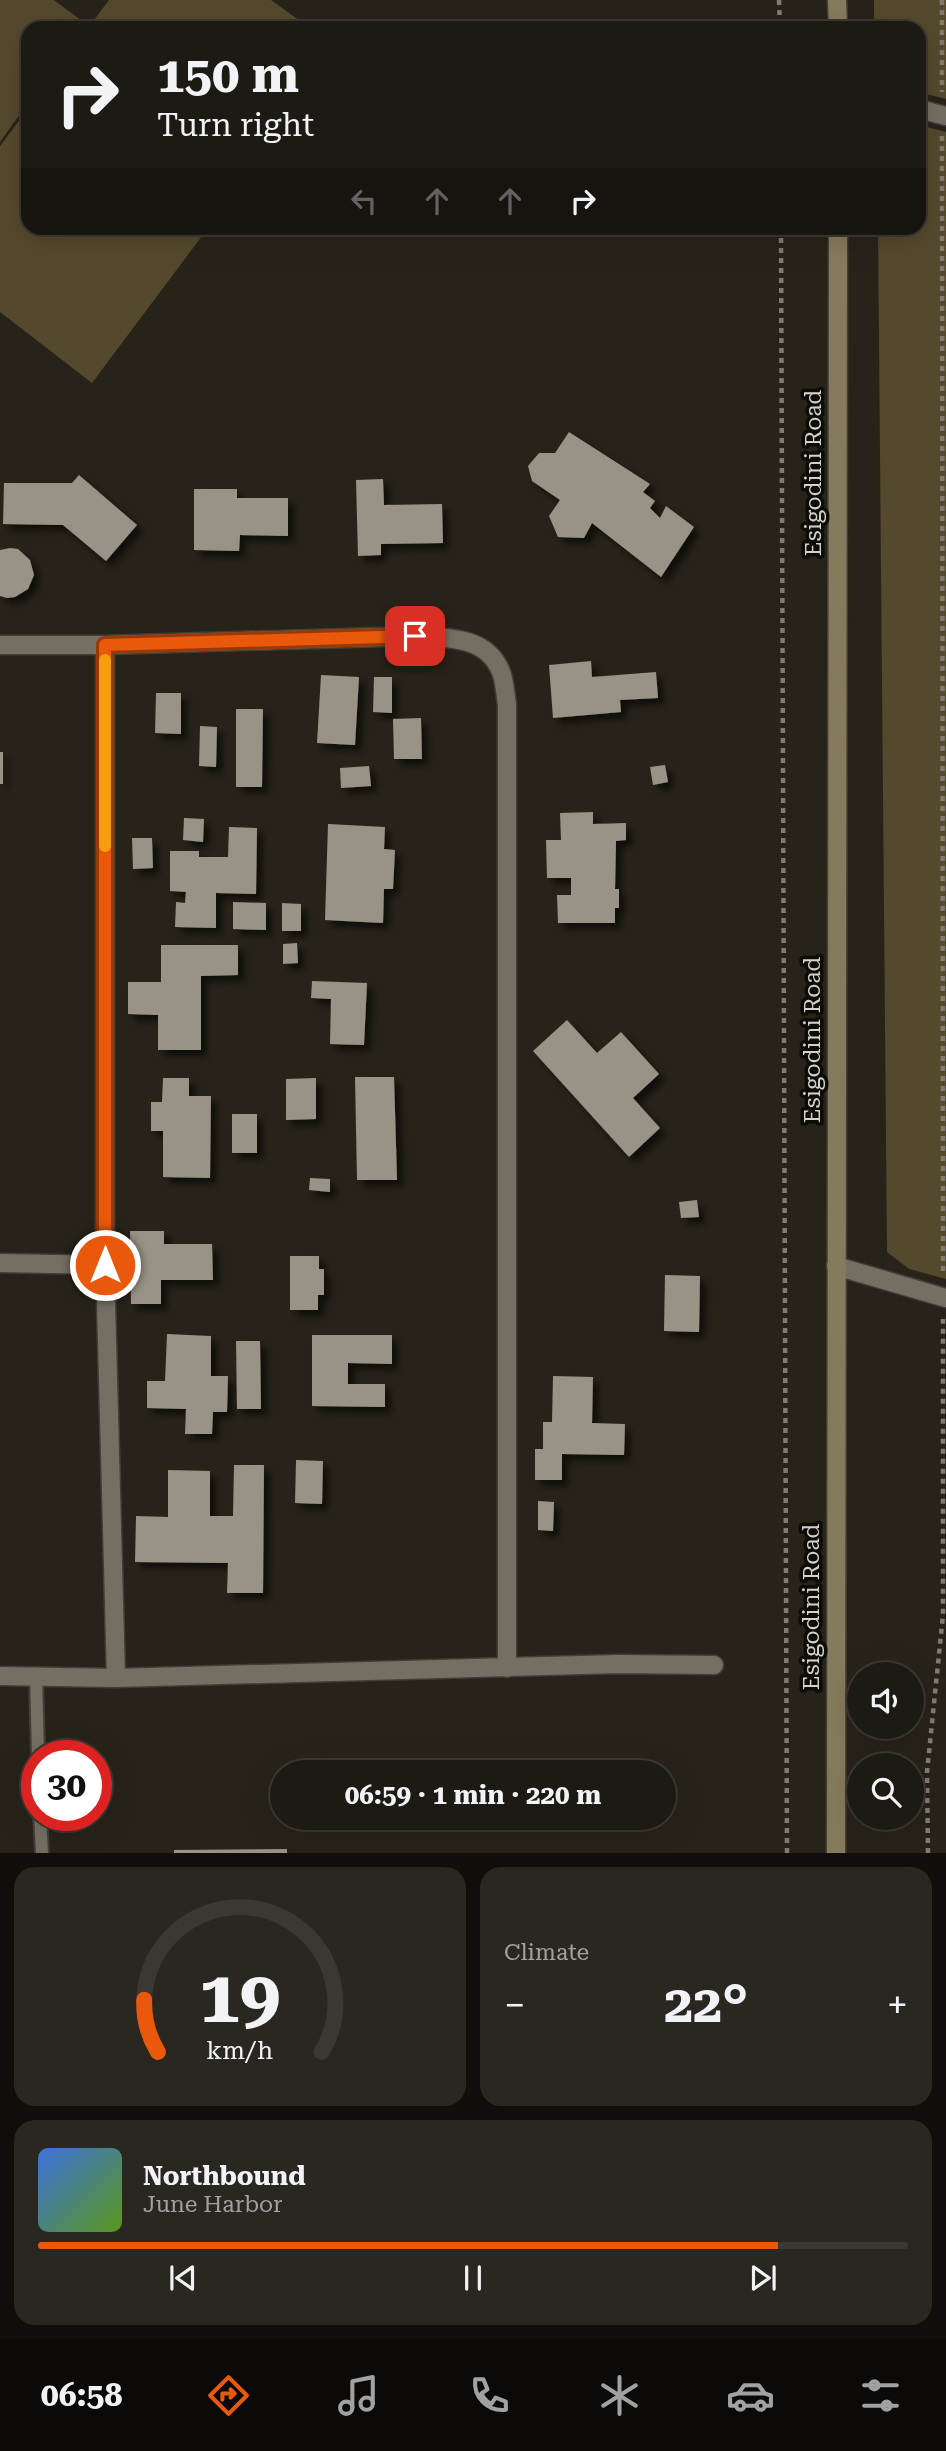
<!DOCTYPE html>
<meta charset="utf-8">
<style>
body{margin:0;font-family:"Roboto Serif",serif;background:#2a2721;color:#f1f3f6;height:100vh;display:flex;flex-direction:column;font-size:26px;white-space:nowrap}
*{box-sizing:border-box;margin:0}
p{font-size:23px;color:#a0a1a0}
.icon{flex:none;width:38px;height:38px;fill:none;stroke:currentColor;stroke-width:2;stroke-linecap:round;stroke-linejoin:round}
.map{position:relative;height:1853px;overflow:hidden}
.details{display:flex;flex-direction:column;gap:14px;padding:14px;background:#100e0a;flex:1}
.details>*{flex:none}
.guide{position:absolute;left:21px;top:21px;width:905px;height:214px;border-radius:21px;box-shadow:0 7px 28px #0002,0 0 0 2px #3b3833;background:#1d1a13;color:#f1f3f6;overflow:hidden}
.buttons{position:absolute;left:847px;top:1662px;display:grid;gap:14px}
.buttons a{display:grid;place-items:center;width:77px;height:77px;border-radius:50%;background:#1d1a13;box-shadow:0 7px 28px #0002,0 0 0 2px #3b3833;font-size:35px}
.speed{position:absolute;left:21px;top:1740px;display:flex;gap:14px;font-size:35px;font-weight:700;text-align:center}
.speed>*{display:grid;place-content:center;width:91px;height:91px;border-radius:50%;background:#1d1a13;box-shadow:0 7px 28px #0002,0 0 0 2px #3b3833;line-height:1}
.speed .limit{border:10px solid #d22;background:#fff;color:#111}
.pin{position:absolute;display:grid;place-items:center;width:60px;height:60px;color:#fff;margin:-30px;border-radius:14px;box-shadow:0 4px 10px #0006}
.me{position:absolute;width:77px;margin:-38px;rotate:0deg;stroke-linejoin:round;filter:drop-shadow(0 0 5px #0008)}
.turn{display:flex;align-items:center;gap:24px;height:147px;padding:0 21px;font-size:32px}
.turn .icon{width:91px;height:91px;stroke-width:2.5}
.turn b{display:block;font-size:49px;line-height:60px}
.lanes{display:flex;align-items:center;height:66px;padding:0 21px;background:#0003;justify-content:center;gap:35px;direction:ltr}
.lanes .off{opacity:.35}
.big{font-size:52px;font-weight:700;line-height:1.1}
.details .card{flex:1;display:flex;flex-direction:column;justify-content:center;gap:10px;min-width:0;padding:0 24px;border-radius:21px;background:#2a2721}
.details .dial{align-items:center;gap:0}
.dial svg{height:182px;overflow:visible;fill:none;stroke:#3b3833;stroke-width:7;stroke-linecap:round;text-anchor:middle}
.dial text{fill:#f1f3f6;stroke:none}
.song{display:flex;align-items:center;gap:21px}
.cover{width:84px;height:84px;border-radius:10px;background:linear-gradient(135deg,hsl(220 70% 55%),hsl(90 70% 35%))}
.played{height:7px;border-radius:4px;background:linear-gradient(90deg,#ea580c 85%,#3b3833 85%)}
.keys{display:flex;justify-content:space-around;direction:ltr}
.heat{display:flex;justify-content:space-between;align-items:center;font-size:38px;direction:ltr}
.details .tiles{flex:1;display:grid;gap:14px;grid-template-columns:1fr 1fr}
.card:last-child{grid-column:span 2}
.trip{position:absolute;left:270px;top:1760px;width:406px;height:70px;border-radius:35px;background:#1d1a13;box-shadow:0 7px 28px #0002,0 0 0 2px #3b3833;font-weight:700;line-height:70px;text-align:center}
.tabs{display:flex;height:112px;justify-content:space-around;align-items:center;background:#0c0a08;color:#a0a1a0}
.tabs .icon{width:49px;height:49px}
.tabs .selected{color:#ea580c}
.tabs b{font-size:32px;color:#f1f3f6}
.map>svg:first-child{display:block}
.green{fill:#54482d}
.building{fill:#989386;filter:url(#shadow)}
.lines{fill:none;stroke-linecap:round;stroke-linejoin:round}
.lane-casing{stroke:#433f38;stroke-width:16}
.street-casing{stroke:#433f38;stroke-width:21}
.secondary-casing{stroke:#433f38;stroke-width:21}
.path{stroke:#7f7b73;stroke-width:4.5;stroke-dasharray:5 5;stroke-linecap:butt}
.lane{stroke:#746f63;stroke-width:12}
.street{stroke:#746f63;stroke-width:18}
.secondary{stroke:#867a5c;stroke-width:18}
.route-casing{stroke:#983908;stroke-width:18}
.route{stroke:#ea580c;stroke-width:12}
.slow{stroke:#f59e0b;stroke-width:12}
.labels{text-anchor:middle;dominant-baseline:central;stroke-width:7;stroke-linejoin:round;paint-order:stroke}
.street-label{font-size:23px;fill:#d4d1cb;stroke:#0e0c08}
</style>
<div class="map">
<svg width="946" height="1853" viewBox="0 0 946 1853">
<defs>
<filter id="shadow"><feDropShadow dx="6" dy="6" stdDeviation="3.5" flood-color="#0009"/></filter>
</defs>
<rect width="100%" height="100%" fill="#272319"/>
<path class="green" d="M0,0H54L85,23L82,28H28V103L0,142Z
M109,0H271L310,28H88Z
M874,0H946V99L919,92V28H874Z
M28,109V228H208L92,383L0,312V146Z
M919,125L946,132V1279L909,1269L887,1252L878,228H919Z"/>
<path class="building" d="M569,432L650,484L643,492L655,501L650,508L660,518L666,506L694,527L661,577L592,523L584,538L558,537L549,516L560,500L532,481L528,466L539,453H555Z
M79,475L137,525L106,561L63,525L3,524L4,483H72Z
M383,479L384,505L442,504L443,543L381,544V555L358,556L356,480Z
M194,489H237V498H288V536L240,535L239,551L194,550Z
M10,548L18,549L30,560L34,575L28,589L15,597L7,598L0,596V550Z
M591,661L592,677L656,672L658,698L620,700L621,712L553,718L549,665Z
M321,675L359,677L355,745L317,743Z
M374,677H392V713L373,712Z
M156,693H181V734L155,733Z
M236,709H263L262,787H236Z
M421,718L422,759H394L393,719Z
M200,726L217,727L216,767L199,766Z
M0,752H3V784H0Z
M665,765L668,782L653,785L650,767Z
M369,766L371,786L341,788L340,768Z
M593,812V824L626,823V840L616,841L615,889H619V908H615V923H558L557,895H571V878H547L546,840H561L560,813Z
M184,818L204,819L203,842L183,840Z
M328,824L385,827L384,849L395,850L393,889H384L383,923L325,920Z
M229,827L257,828L256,894L216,893V928L175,927L176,902L185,903L186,892L170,891V851H199V857H228Z
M132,838H152L153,868L133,869Z
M233,902L266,903V930L233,929Z
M282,903L301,904V931H282Z
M297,943L298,963L283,964V944Z
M161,945H238V975L201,976V1050H158V1015L128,1014V982H161Z
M312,981L367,983L364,1045L330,1044L331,999L311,998Z
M567,1020L597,1053L621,1032L659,1074L633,1098L660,1128L629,1157L533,1051Z
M355,1077H394L397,1180H357Z
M163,1078H189V1096H211L210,1178L163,1177V1131H151V1102H162Z
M316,1078V1119L286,1120V1079Z
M232,1114H257V1153H232Z
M310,1178L330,1179V1192L309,1190Z
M697,1200L699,1217L681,1218L679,1202Z
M130,1231H164V1244H212L213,1280H161V1304H131Z
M290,1256H319V1269H324V1295H318V1310H290Z
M665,1275L700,1276L699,1332L664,1331Z
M167,1334L211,1336V1376H228L227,1412H213L212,1434H185L186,1409L147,1408V1381H165Z
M312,1335H392V1364L348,1363V1384H385V1407L312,1406Z
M236,1341H260L261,1409H237Z
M553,1376L593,1377L592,1423L625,1424L624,1455L562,1454V1480H535V1449H543V1422H552Z
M296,1460L323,1461L322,1504L295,1503Z
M234,1465H264L263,1593H227L228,1563L135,1562L136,1516L168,1517V1470L210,1471V1516H233Z
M538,1501L554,1502L553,1531L538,1530Z
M287,1849V1853H174V1850Z"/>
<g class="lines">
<g class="lane-casing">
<path id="lane" d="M36,1676L38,1755
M40,1815L42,1853"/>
</g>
<g class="street-casing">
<path id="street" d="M919,109L946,116
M0,645H105L415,636C448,638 487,636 501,672C505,682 505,694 507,704V1668
M105,645V1265L116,1678
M0,1263L105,1265
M836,1266L946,1298
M0,1676L116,1678L618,1664L714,1665"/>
</g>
<g class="secondary-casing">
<path id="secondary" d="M837,0L838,28
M836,1853L838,228"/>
</g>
<path class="path" d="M779,0L780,28
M942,0V92
M942,136L943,1275
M781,228L787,1853
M928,1853L927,1772L943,1615V1319"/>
<use href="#lane" class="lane"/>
<use href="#street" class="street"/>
<use href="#secondary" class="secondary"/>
</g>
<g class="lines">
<g class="route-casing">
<path id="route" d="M105,1265V645L415,636"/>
</g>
<use href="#route" class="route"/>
<path class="slow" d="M105,846V660"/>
</g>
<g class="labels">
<g class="street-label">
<text transform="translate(813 473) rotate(-90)">Esigodini Road</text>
<text transform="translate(812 1040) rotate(-90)">Esigodini Road</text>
<text transform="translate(811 1607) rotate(-90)">Esigodini Road</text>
</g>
</g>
</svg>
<div class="buttons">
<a><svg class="icon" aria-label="sound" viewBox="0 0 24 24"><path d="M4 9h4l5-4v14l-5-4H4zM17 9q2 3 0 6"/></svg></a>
<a><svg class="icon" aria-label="search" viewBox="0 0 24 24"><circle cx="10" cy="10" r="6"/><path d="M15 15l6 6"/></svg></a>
</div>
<div class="speed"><div class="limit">30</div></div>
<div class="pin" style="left:415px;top:636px;background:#d93025"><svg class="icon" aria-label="arrive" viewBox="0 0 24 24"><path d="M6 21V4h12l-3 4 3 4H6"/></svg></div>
<svg class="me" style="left:105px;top:1265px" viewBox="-20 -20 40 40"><circle r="17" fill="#ea580c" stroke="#fff" stroke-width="3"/><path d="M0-11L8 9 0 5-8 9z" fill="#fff"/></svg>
<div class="trip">06:59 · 1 min · 220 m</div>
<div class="guide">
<div class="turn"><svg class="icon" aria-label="right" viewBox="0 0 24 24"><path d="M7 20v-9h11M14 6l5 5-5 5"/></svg><div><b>150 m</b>Turn right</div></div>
<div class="lanes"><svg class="icon off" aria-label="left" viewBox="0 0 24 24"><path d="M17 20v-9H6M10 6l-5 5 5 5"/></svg><svg class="icon off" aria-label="ahead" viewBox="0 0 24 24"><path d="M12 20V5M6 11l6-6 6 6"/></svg><svg class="icon off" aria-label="ahead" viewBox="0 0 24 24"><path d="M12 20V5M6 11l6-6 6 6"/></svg><svg class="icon" aria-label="right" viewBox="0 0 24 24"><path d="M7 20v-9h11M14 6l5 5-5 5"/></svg></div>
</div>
</div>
<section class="details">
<div class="tiles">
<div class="card dial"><svg viewBox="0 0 100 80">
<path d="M14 69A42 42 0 1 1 86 69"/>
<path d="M14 69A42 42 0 0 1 8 46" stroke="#ea580c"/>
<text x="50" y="56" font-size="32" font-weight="700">19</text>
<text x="50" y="72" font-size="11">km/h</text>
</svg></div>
<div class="card"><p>Climate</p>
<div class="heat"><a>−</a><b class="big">22°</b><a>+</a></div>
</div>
<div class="card">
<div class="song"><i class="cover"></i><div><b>Northbound</b><p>June Harbor</p></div></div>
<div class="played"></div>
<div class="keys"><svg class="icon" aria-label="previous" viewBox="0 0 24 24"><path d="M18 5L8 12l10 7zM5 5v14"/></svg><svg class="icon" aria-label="pause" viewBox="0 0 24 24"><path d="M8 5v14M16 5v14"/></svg><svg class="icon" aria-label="next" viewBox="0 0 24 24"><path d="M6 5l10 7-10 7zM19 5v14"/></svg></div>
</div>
</div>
</section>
<nav class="tabs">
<b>06:58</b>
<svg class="icon selected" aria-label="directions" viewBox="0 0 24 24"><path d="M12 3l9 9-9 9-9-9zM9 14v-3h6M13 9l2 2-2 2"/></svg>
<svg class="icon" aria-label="music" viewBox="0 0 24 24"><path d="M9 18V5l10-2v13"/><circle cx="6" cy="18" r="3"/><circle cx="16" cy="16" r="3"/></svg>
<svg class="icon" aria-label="phone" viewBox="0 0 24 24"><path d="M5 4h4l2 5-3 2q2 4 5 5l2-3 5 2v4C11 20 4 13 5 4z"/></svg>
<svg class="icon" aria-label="climate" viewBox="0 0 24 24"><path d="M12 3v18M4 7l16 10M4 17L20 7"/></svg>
<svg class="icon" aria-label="car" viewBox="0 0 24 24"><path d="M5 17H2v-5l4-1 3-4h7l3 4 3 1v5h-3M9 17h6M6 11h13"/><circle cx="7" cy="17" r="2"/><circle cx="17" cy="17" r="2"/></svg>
<svg class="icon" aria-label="filters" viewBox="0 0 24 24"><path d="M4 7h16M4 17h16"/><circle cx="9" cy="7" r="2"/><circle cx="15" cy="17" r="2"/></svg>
</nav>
